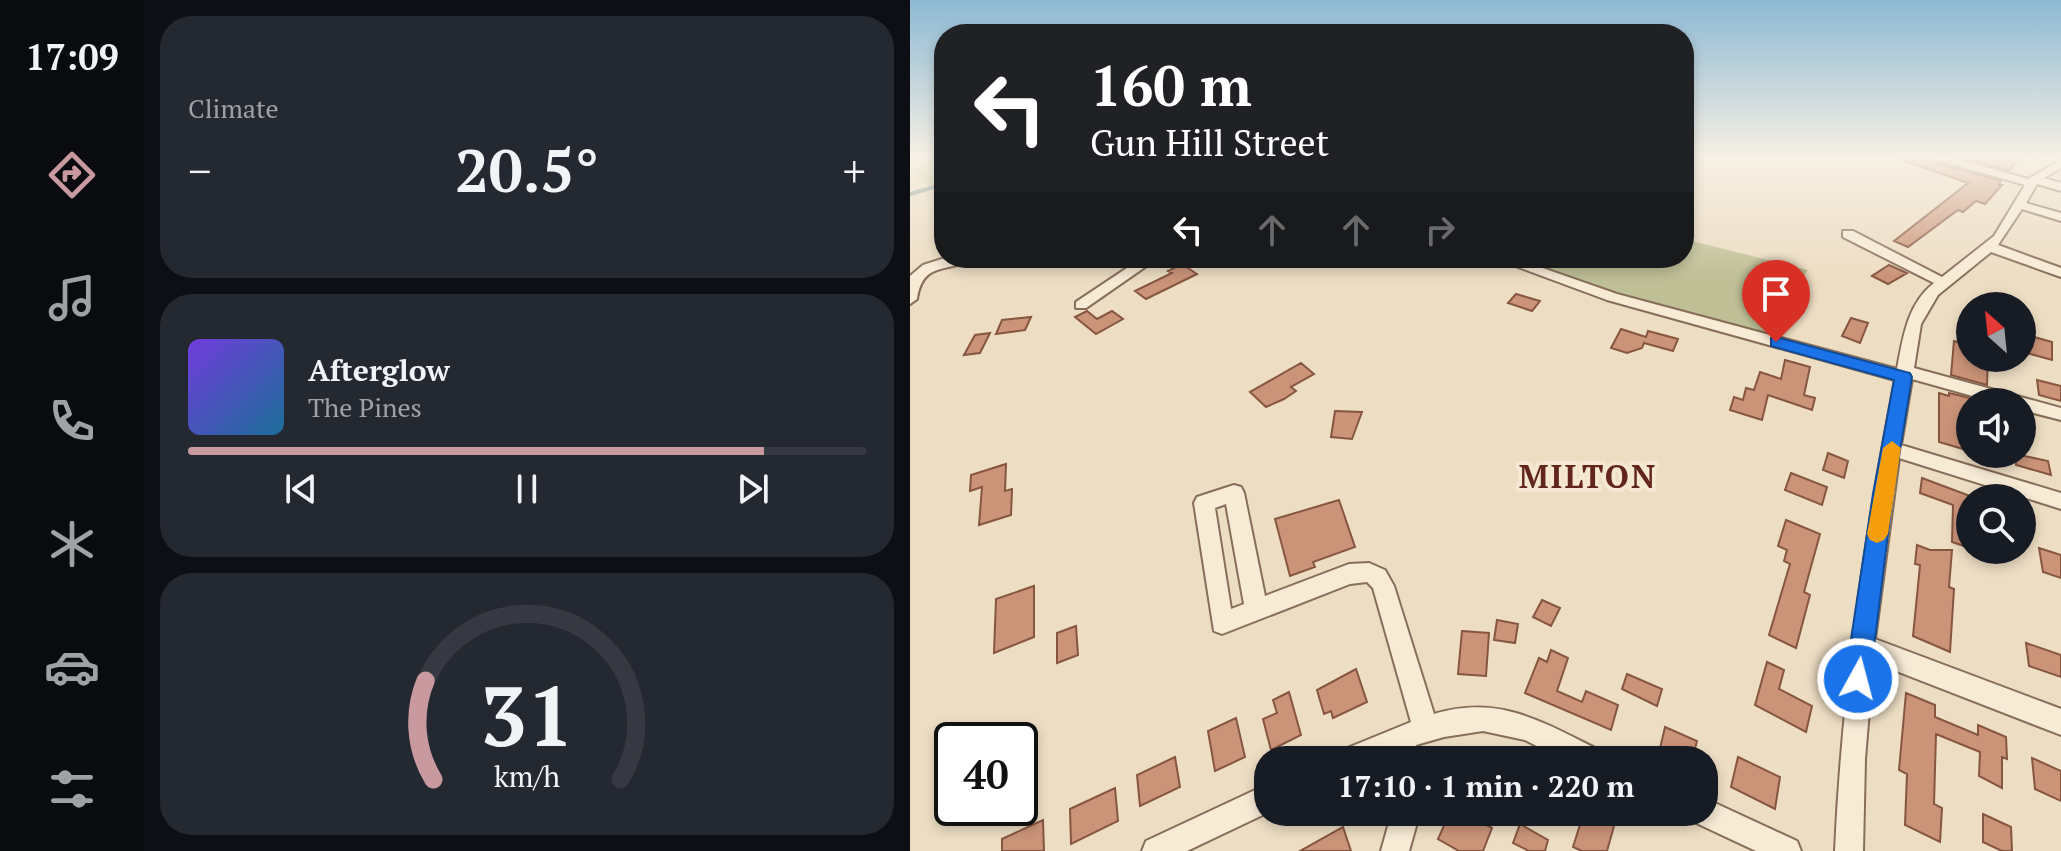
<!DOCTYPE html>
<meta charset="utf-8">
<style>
body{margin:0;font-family:"PT Serif",serif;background:#242831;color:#f1f3f6;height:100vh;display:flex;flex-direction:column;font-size:30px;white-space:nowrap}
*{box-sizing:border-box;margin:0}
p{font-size:26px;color:#9ea1a6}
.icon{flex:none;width:44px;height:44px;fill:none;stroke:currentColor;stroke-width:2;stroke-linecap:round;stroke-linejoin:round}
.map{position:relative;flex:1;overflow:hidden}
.panel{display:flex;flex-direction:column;gap:16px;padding:16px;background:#0d0f14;width:766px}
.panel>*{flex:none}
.top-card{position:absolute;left:24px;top:24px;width:760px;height:244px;border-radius:32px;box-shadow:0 4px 12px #0003;background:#202124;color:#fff;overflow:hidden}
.needle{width:52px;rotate:333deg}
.buttons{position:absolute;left:1046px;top:292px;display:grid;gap:16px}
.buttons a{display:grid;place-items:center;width:80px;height:80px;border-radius:50%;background:#171b24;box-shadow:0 4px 12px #0003;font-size:40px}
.speed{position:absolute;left:24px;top:722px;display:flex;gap:16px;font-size:40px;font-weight:700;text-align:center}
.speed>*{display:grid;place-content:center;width:104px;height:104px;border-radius:50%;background:#171b24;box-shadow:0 4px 12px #0003;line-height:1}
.speed .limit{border:4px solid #111;border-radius:12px;background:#fff;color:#111}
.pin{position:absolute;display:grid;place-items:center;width:68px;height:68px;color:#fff;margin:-82px -34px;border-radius:50% 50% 50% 0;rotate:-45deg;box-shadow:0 0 8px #0007}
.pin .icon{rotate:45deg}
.me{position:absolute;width:88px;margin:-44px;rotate:7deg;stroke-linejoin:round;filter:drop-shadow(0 0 6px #0008)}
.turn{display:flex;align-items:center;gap:28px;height:168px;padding:0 24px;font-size:36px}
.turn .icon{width:104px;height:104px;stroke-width:2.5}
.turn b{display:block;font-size:56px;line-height:68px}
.lanes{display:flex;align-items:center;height:76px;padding:0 24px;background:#0003;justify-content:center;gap:40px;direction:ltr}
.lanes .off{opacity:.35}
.big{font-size:60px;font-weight:700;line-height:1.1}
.panel .card{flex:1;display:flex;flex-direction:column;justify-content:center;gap:12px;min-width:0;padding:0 28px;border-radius:32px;background:#242831}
.panel .dial{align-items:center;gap:0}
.dial svg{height:208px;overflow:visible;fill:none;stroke:#363941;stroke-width:7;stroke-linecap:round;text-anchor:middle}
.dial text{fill:#f1f3f6;stroke:none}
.song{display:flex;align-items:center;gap:24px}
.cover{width:96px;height:96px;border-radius:12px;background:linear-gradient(135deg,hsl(260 70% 55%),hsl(200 70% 35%))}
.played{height:8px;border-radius:4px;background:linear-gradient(90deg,#c8999f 85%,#363941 85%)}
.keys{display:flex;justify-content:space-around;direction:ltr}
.heat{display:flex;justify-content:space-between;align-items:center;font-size:44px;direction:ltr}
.trip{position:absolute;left:344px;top:746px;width:464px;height:80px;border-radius:32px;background:#171b24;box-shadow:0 4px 12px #0003;font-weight:700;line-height:80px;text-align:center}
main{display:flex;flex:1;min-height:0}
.menu{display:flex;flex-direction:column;width:144px;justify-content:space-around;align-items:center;background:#090b0e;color:#9ea1a6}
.menu .icon{width:56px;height:56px}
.menu .active{color:#c8999f}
.menu b{font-size:36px;color:#f1f3f6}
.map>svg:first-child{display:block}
.green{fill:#cacb97}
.cemetery{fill:#bfc096}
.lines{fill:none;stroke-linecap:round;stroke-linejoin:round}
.stream{stroke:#6c8e83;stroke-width:4}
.building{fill:#cb9479;stroke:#865640;stroke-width:2}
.minor-casing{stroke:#876e5a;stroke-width:4}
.minor{fill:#f8ebd6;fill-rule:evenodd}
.route{fill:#1a73e8;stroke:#114b97;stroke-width:2}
.slow{fill:#f59e0b}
.labels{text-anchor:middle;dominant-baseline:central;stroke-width:8;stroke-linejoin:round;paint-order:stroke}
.district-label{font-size:32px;font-weight:bold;letter-spacing:2px;fill:#63261e;stroke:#f5e8d2}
</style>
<main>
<nav class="menu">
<b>17:09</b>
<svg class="icon active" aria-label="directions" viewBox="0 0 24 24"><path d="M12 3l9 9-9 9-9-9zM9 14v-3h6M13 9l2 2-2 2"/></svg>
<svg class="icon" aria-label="music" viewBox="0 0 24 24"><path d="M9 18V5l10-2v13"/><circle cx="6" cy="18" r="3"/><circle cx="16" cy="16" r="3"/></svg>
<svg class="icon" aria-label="phone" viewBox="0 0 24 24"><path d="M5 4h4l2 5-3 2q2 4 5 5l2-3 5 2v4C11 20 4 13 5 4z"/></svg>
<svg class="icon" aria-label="climate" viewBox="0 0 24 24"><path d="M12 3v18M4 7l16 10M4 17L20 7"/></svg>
<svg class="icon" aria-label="car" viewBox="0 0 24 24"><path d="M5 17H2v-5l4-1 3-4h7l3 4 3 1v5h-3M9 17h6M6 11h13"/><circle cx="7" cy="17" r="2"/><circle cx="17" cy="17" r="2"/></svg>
<svg class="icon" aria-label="filters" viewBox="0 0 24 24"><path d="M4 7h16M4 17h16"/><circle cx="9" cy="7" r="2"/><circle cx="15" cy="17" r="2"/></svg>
</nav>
<section class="panel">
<div class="card"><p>Climate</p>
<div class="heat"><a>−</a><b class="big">20.5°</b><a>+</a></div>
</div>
<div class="card">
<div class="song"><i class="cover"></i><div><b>Afterglow</b><p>The Pines</p></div></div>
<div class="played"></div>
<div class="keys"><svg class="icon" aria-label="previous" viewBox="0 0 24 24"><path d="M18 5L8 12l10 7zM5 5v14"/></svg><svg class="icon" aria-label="pause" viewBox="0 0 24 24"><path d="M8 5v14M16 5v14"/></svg><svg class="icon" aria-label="next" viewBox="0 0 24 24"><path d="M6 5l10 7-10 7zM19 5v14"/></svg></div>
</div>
<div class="card dial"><svg viewBox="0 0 100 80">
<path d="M14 69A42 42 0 1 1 86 69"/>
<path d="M14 69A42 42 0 0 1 11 31" stroke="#c8999f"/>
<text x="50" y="56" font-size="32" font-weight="700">31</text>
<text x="50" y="72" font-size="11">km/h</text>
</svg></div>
</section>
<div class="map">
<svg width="1151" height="851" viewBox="0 0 1151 851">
<rect width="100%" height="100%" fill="#edddc3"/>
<path class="green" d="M10,157H34V187L24,188L6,181Z"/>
<path class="cemetery" d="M774,239L898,270L853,332L670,284L601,258H774Z"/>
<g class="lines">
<path class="stream" d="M0,194L34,184"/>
</g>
<path class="building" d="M989,157H1020L1023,162L1091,181L1089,185H1092L1075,204L1066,201L1053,212L1048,210L998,247L984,241L1058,183L989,159Z
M1049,157H1110L1099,171Z
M272,264L287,274L236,299L225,291L262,273L258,271Z
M979,265L997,273L978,284L962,276Z
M606,294L630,301L622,311L598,303Z
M177,311L187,319L202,311L213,319L186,334L165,317Z
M121,317L115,330L86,334L92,320Z
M941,318L958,323L950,343L932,336Z
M711,329L736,337L738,331L768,339L763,351L734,343L732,348L717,353L701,348Z
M80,333L70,353L54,355L65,335Z
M1117,335L1142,342V360L1117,353Z
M1044,341L1060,346V358H1078L1077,385L1041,375Z
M875,360L900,367L894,395L905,398L902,410L858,395L852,420L820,410L824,397L833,400L836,388L844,390L850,372L871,379Z
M391,363L404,374L381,387L386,391L374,399L356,407L340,392Z
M1127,380L1151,386V401L1129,395Z
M1029,393L1039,396V393L1060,398L1058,437L1060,451L1029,442Z
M425,411L452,412L442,439L421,437Z
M918,453L938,461L934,478L913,470Z
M1105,454L1138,461L1141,475L1106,465Z
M96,464L95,491L102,489L101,515L69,525L72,487L60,491L61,475Z
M881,473L917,487L912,505L875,490Z
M1012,478L1060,496V548L1042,542L1043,505L1010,493Z
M429,500L445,547L403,562L405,567L380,576L365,519Z
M876,520L910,534L894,592L900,595L886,648L859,635L880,564L874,561L877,550L868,546Z
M1007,545L1020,550H1042L1039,587L1044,589L1040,652L1003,636L1010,565L1005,564Z
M1129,548L1151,555V578L1133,572Z
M124,586V637L84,653L86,599Z
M632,600L650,608L641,626L623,617Z
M587,620L608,624L605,643L584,640Z
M166,626L168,655L147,663V633Z
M552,631L579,633L576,676L548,674Z
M1116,643L1151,655V677L1119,666Z
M641,650L658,658L647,691L672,702L676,691L708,705L701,730L615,693L629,658L637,662Z
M857,662L874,670L869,689L902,706L896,732L845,705Z
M446,669L457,702L423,718L421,711L414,714L407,690Z
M717,674L752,689L747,706L712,689Z
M379,692L391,735L361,750L353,719L367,713L363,700Z
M996,693L1025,705V717L1068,735V725L1096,737L1097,759L1092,757V788L1069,776L1070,752L1026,734L1024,804L1032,808L1030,842L995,825L997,774L989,770Z
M326,718L335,757L305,771L298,731Z
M755,727L787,741L782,760L748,757Z
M265,757L270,787L230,806L227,775Z
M828,757L870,777L865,809L821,787Z
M1122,758L1151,771V801L1125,789Z
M205,788L208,821L161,844L160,809Z
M540,812H553L582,828L573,851H549L528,839Z
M674,812H708L697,851H672L663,847Z
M1073,814L1101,827L1102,851H1092L1073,842Z
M133,820L134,851H92V839Z
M610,824L638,840L635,851H619L603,843Z
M433,827L441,851H390Z"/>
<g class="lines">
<g class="minor-casing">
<path id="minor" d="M1023,157H1039L1118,179L1151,160V168L1134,178L1151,183V191L1127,184L1116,203L1151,213V221L1112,209L1088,245L1151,268V277L1081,252L1028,295L1011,324L1004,368L1151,408V420L1112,410V402H1084L1002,379L991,445L1151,493V509L989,458L965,639L1151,709V735L963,662L955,759L953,851H925C932,692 955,537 985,380L697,300L584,258H604L707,294L987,369C993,338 997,304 1024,283L933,237V231H943L1032,277L1084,236L1115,185L1024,159Z
M35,258H63C40,274 13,259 7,299L0,304V276L13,265Z
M232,258H248L176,308H166V302Z
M324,485L331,487L334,493L355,596L439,564L459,563L475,570L484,586L524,714C590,694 634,723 691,751L695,760H654L615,740L573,731L534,737L506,745L509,760H483L482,755L471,760H426L430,751L501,722L463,588L457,582L440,584L312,634L304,631L284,503L287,497ZM316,504L334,604L321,609L305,508Z
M358,784L359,812L277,851H232L236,841Z
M794,798L887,841L891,851H846L784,822L780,812H794Z
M482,812H510L499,851H471Z"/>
</g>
<use href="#minor" class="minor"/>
</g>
<linearGradient id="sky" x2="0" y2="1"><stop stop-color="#8db9d4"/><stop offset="0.57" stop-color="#f7f0e4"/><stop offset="1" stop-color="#f7f0e4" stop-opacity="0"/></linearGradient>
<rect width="1151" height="276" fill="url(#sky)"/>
<path class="route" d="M866,337L1000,373L1002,377L983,494L960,679L957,687L948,691L939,687L935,679L963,494L984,380L861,346V338Z"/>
<path class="slow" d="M982,441L991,448L978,534L974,540L967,543L960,540L957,534L973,448Z"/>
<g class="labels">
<g class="district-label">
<text x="678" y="476">MILTON</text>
</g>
</g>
</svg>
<div class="buttons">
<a><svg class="needle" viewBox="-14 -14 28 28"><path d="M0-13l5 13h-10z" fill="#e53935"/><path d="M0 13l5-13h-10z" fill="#9ea1a6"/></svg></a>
<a><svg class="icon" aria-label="sound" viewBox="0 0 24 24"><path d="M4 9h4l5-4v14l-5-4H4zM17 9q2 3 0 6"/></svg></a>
<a><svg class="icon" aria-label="search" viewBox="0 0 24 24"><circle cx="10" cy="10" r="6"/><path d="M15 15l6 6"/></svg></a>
</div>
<div class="speed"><div class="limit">40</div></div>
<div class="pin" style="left:866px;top:342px;background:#d93025"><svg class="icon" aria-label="arrive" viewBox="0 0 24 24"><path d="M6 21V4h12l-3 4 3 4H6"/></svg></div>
<svg class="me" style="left:948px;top:679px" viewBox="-20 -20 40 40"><circle r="17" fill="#1a73e8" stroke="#fff" stroke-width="3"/><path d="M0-11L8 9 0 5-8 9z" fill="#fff"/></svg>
<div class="trip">17:10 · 1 min · 220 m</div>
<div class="top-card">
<div class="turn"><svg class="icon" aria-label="left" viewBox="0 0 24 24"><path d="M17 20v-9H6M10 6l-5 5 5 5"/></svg><div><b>160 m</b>Gun Hill Street</div></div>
<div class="lanes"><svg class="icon" aria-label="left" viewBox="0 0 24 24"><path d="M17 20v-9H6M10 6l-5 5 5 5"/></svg><svg class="icon off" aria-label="ahead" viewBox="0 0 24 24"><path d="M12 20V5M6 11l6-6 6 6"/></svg><svg class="icon off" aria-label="ahead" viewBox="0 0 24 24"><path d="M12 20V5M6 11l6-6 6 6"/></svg><svg class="icon off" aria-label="right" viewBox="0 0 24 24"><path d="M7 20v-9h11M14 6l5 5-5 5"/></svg></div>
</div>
</div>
</main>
